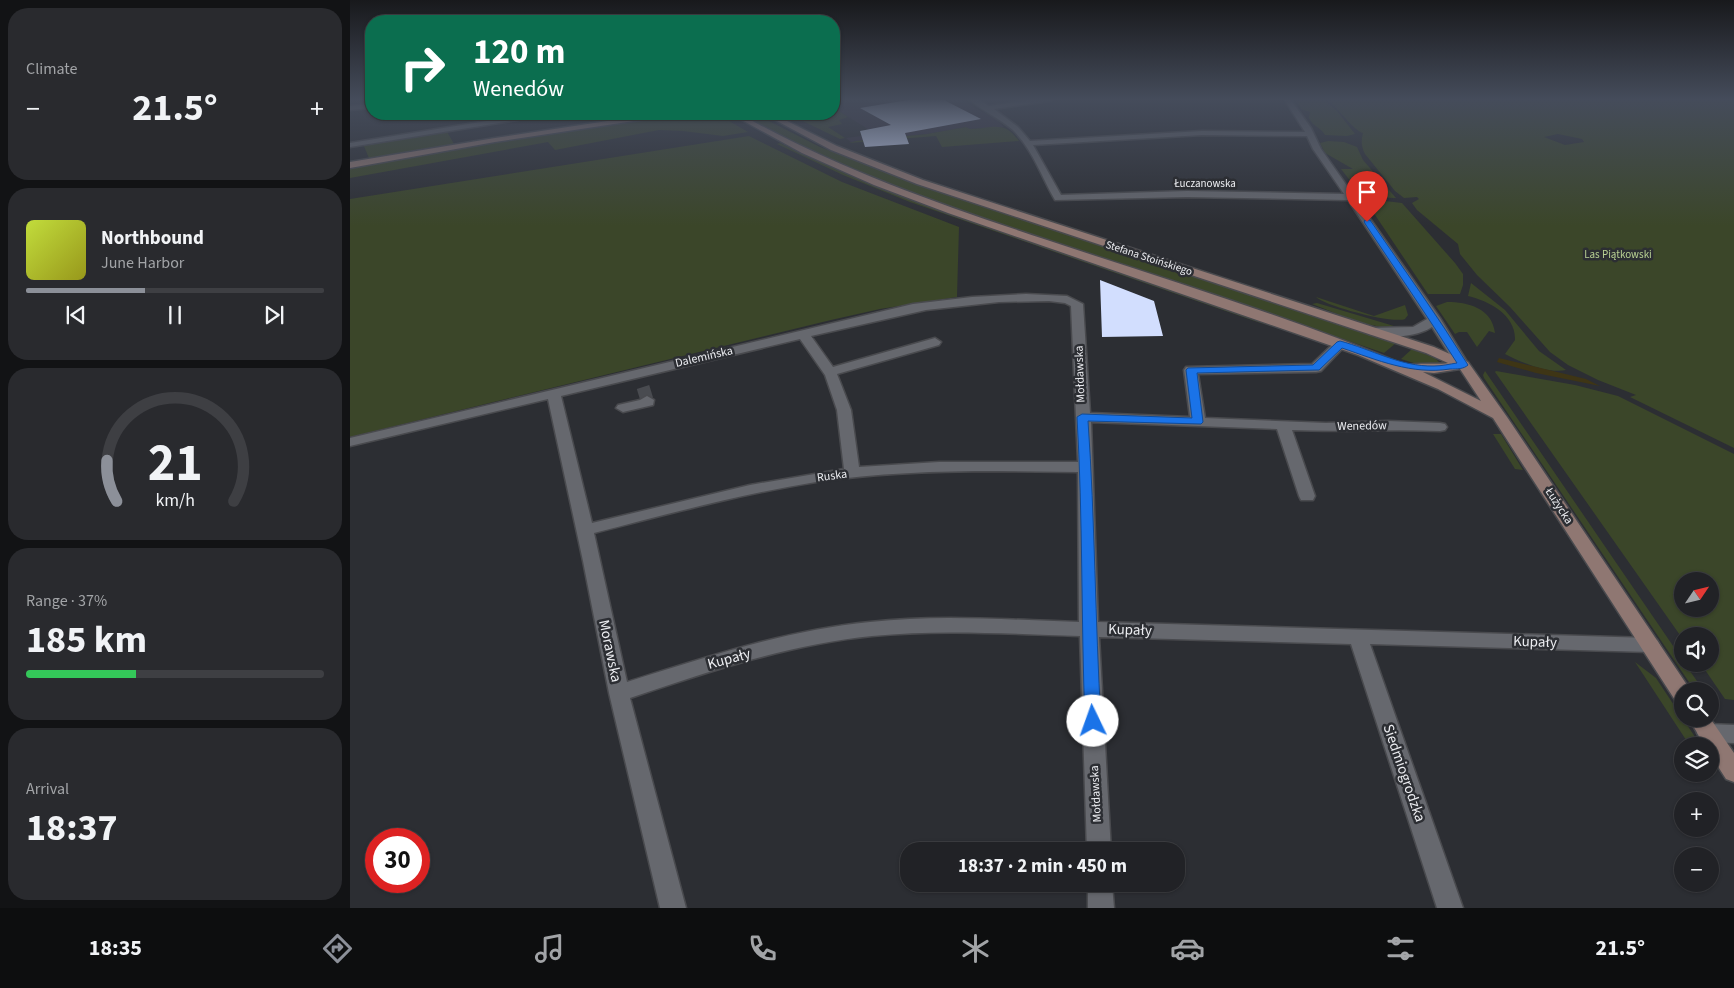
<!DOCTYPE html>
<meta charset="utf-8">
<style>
body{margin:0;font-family:"Source Sans 3",sans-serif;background:#292a2e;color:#f1f3f6;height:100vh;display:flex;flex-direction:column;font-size:19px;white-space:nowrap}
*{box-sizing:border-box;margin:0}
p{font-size:16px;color:#a2a4a7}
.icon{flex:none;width:28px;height:28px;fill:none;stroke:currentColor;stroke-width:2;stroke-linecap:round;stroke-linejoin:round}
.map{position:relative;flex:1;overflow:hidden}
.panel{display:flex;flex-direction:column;gap:8px;padding:8px;background:#121315;width:350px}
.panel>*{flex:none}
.top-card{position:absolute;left:15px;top:15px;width:475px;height:105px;border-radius:20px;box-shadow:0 1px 4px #0004,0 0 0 1px #3e3f43;background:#0b6e4f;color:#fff;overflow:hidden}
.needle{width:32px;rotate:55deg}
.controls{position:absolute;left:1324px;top:572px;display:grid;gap:10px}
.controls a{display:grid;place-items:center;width:45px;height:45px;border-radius:50%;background:#212226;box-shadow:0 1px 4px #0004,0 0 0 1px #3e3f43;font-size:25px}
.speed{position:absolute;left:15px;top:828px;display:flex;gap:10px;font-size:25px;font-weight:700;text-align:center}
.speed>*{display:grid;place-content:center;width:65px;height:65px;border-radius:50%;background:#212226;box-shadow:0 1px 4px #0004,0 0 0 1px #3e3f43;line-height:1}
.speed .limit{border:8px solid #d22;background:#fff;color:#111}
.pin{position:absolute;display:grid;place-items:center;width:42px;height:42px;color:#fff;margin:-51px -21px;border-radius:50% 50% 50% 0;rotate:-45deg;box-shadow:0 0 5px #0007}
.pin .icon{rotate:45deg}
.me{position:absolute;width:55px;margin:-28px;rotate:357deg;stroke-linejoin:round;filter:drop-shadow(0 0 4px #0008)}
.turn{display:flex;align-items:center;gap:18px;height:105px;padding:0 25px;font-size:22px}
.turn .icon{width:65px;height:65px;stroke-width:2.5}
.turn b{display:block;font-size:35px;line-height:42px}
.big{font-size:38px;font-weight:700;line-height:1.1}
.panel .card{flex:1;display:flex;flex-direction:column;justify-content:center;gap:8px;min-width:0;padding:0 18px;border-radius:20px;background:#292a2e}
.panel .dial{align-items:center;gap:0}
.dial svg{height:130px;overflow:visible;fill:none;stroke:#3e3f43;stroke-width:7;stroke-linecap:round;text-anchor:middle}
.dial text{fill:#f1f3f6;stroke:none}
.song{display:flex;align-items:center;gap:15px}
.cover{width:60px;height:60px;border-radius:8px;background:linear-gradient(135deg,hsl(70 70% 55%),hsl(60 70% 35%))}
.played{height:5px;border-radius:2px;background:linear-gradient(90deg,#8c9099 40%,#3e3f43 40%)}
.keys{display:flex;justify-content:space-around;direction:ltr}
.heat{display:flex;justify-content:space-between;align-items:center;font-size:28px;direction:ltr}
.charge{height:8px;border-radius:4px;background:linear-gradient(90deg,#34c759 37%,#3e3f43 0)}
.trip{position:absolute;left:550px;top:842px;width:285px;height:50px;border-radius:20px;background:#212226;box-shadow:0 1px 4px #0004,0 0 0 1px #3e3f43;font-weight:700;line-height:50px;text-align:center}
.menu{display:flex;height:80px;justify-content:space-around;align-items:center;background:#0d0e0f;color:#a2a4a7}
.menu .icon{width:35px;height:35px}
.menu .active{color:#8c9099}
.menu b{font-size:22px;color:#f1f3f6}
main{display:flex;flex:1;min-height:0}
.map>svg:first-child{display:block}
.commercial{fill:#383343}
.green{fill:#3b4629;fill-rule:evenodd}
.sand{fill:#3e3515}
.building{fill:#d2defe}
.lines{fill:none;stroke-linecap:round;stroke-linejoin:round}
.street-tunnel{stroke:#494b50;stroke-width:13;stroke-dasharray:13 7;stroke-linecap:butt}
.street-casing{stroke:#494a4e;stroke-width:3}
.secondary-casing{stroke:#494a4e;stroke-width:3}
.street{fill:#66686e;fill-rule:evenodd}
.secondary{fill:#8f7772;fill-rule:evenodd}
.route{fill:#1a73e8;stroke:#114b97}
.labels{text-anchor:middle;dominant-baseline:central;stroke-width:5;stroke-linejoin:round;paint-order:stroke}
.far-street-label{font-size:11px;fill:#ecedf1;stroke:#2c2e33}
.far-park-label{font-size:11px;fill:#b8d092;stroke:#2c2e33}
.street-label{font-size:12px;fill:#ecedf1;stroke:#2c2e33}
.near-street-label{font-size:15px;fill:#ecedf1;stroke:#2c2e33}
</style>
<main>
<section class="panel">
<div class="card"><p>Climate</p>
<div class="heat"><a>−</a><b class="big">21.5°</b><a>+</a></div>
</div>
<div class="card">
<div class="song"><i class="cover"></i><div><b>Northbound</b><p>June Harbor</p></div></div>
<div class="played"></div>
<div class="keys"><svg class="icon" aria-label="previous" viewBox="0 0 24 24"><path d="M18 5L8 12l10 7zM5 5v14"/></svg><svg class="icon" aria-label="pause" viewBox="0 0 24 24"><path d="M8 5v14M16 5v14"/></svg><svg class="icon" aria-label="next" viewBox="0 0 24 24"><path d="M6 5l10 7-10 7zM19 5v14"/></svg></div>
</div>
<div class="card dial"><svg viewBox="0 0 100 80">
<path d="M14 69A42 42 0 1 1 86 69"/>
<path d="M14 69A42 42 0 0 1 8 44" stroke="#8c9099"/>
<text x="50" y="56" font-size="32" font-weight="700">21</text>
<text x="50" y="72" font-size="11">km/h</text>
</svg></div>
<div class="card"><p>Range · 37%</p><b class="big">185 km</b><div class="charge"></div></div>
<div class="card"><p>Arrival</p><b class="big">18:37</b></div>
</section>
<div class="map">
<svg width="1384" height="908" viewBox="0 0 1384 908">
<rect width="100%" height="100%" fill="#2c2e33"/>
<path class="commercial" d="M491,99H609L646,119L654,127L620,129L616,127L577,134L501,142L496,138L526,134L484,108Z"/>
<path class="green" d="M484,99H491L484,108L498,117L489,120L492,124L478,127L495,138L490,139L438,114H484Z
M945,99H973L987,111L1005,134L997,136L975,135C972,128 963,127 959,118L960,112L951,109L948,104L950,102Z
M977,99H1384V448L1280,397L1286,395L1248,380L1218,365L1200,352L1160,307L1127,275L1110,254L1108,244L1067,210L1062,203L1069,199L1067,197L1054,198L1045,191L1015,154C1011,146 1011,140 1013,133C1004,131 987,107 977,99ZM1208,134L1232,139L1234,142L1215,145L1194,137Z
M334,114H367L398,132L373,136L333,131L309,130L205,150L198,142L0,178V167L146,141Z
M392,114H405L470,147L582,190L1046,343L1034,353C922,315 810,278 698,240C594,205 487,171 392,114Z
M616,127L620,129C644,128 654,120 669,141L592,147L586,136L499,143L506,141L577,134Z
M96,130L104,144L19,158L13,144Z
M399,136L492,182L609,227L607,297L530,309L481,320L0,437V199Z
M978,141L994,142L1007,147L1013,160L1046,198L1013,197L1003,191L1005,187L991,169H1003L975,153L970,143Z
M430,143C587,220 757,263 919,326L560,202L493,175L427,144Z
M1018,199L1052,203L1105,263L1113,274V285L1110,294H1078L1015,200Z
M1121,283L1155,310L1189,351L1216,370C1199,374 1170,362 1155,354L1165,340C1166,315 1139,301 1118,296Z
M966,297L1024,316L1055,305L1058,315L1055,319C1042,324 975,306 966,297Z
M1097,302C1118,302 1142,308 1145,333L1139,331L1127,347L1117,332H1109L1105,334L1086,306Z
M967,303L1054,329C1021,329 993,316 962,304Z
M1062,349L1085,358L1090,363L1067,364L1051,359Z
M1135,371L1332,659V664H1335L1354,691H1346L1343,688L1134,378L1133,375Z
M1146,371L1225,385L1268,396L1384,454V700L1375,699L1351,664H1360V636H1332V638L1145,372ZM1332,581H1360V609H1332Z
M1143,434H1151L1173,470L1165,469Z
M1285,662L1306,678L1351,746H1340Z"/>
<path class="sand" d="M1149,358L1236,379L1250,386L1186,373L1147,362Z"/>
<path class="building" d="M564,99H592L631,119L555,133L559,144L515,147L510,131L541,125L510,108Z
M750,280L804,301L813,336L752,337Z"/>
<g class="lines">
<path class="street-tunnel" d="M293,387L297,400"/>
<g class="street-casing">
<path id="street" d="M619,99H627L639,106L686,99H703L700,101L644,109L668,127L680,141L852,131L955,132L934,99H940L961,128L971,149L1090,318L1119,365L1113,369L1108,368L1082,327C1065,338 1038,338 1019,334L1017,331L1019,328L1063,327L1077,319L998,200L837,197L705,200C691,176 683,150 663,130C649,118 632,111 619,99ZM852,135L957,136L963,149L994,194L837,191L711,195L683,145Z
M21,104V108L0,110V106Z
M180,114H196L192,116L0,147V143Z
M676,294L717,296L733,304L740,413L840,417L834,370L836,367L962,364L986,341H994L996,344L994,347L971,371L966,372L848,374L855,418L976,423L1038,421L1090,423L1095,424L1097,427L1095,430L1090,431C1041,429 991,432 942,430L965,496L963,500H951L949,496L927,429L741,422L748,622L1300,638L1307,640L1310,645L1307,650L1300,652L1020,644L1113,908H1087L1001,644L749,637L761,851H737L730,636C661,634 591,629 522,636C440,644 358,672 280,698L336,908H310L259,693L233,561L198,399L0,446V438L563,304L622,297ZM699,301L715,303L721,306L728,462H589L509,467L501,410L487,374L589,345L591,342L585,338L483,367L461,336L576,310L649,302ZM450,339L475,375L487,410L494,469L400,485L242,523L211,396ZM648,471L728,472L729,622C660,620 590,614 520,622C438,630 356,657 277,682L244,533C318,514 391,494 466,482C526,473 587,471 648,471Z
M297,396L304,400L303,405L273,412L266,408L268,405L290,400Z
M1358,724L1384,725V743L1358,742L1350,739L1347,733L1350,727Z
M738,884H762L764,908H738Z"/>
</g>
<g class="secondary-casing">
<path id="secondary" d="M304,114H321L317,116L145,142L0,168V162L145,138Z
M381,114H390C487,169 591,205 697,240C817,280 941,317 1057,366C1064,362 1088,365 1098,363L1076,353L567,184L481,150L414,114H423L487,146L573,180L1084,347L1118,362L1157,417L1341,691H1332V702L1325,700L1143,418L1088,389L1008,355L598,213L524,185L452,153ZM1110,369L1131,401L1073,372L1084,373Z
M1360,718L1384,753V782L1376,779L1360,754V746H1355L1339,719Z"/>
</g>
<use href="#street" class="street"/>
<use href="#secondary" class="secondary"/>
</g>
<linearGradient id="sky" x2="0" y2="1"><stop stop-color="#18191c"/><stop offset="0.44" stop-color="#454c5b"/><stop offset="1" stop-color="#454c5b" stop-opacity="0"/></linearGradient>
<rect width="1384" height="226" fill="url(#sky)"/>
<path class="route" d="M1015,220H1020C1053,268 1087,315 1118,365C1114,369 1107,369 1100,369C1062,375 1027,360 992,348L969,370H966L847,373L853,422L851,424L738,421C745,520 745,621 751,721L749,726L743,728L737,726L735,721C731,620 733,518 727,417L732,414L842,418L836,370L838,368L963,365L987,342L990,341C1021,349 1051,367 1084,366C1092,366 1100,364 1107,363C1077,315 1045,269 1014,222Z"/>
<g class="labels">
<g class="far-street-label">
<text x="855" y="183">Łuczanowska</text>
<text transform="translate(799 258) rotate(18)">Stefana Stoińskiego</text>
</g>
<g class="far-park-label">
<text x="1268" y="254">Las Piątkowski</text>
</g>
<g class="street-label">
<text transform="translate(354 357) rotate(-13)">Dalemińska</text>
<text transform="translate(730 374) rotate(-92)">Mołdawska</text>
<text transform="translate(1012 426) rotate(-1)">Wenedów</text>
<text transform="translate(482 476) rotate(-8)">Ruska</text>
<text transform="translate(1209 506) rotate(57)">Łużycka</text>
<text transform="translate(746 794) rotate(-93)">Mołdawska</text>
</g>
<g class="near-street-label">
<text transform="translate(780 630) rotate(2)">Kupały</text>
<text transform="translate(1185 642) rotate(2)">Kupały</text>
<text transform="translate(260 651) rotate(78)">Morawska</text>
<text transform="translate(379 659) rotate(-15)">Kupały</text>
<text transform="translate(1054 773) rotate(71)">Siedmiogrodzka</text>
</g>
</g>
</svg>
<div class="controls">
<a><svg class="needle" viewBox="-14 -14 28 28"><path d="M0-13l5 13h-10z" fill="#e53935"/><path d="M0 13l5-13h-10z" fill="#a2a4a7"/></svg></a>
<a><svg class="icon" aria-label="sound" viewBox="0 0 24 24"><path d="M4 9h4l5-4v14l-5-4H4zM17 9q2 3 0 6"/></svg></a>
<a><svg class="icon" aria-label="search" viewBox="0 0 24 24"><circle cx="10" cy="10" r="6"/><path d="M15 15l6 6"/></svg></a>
<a><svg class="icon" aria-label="layers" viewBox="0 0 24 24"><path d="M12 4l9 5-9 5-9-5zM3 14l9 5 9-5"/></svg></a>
<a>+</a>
<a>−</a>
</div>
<div class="speed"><div class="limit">30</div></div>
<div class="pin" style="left:1017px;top:222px;background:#d93025"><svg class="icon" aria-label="arrive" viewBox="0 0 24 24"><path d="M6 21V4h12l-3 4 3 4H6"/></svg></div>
<svg class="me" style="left:743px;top:721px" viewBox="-20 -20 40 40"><circle r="19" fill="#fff"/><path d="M0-13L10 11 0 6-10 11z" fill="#1a73e8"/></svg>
<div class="trip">18:37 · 2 min · 450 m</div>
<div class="top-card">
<div class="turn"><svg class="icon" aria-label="right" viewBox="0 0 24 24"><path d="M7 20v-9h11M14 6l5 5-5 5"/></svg><div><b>120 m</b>Wenedów</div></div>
</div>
</div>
</main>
<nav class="menu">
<b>18:35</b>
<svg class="icon active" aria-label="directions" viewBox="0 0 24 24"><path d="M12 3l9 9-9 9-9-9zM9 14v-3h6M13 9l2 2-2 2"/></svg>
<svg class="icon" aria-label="music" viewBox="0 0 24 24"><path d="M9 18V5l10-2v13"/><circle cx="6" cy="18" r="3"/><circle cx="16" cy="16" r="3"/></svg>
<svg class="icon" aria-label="phone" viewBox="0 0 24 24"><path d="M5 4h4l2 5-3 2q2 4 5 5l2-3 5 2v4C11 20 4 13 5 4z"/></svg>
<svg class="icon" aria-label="climate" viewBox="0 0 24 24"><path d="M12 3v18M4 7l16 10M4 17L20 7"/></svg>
<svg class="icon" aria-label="car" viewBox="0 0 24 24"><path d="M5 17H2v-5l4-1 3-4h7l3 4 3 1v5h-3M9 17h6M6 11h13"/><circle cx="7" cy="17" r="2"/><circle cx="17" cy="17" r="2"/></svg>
<svg class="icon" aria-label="filters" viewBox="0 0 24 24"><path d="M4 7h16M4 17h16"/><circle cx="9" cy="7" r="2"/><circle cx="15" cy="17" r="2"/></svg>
<b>21.5°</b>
</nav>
